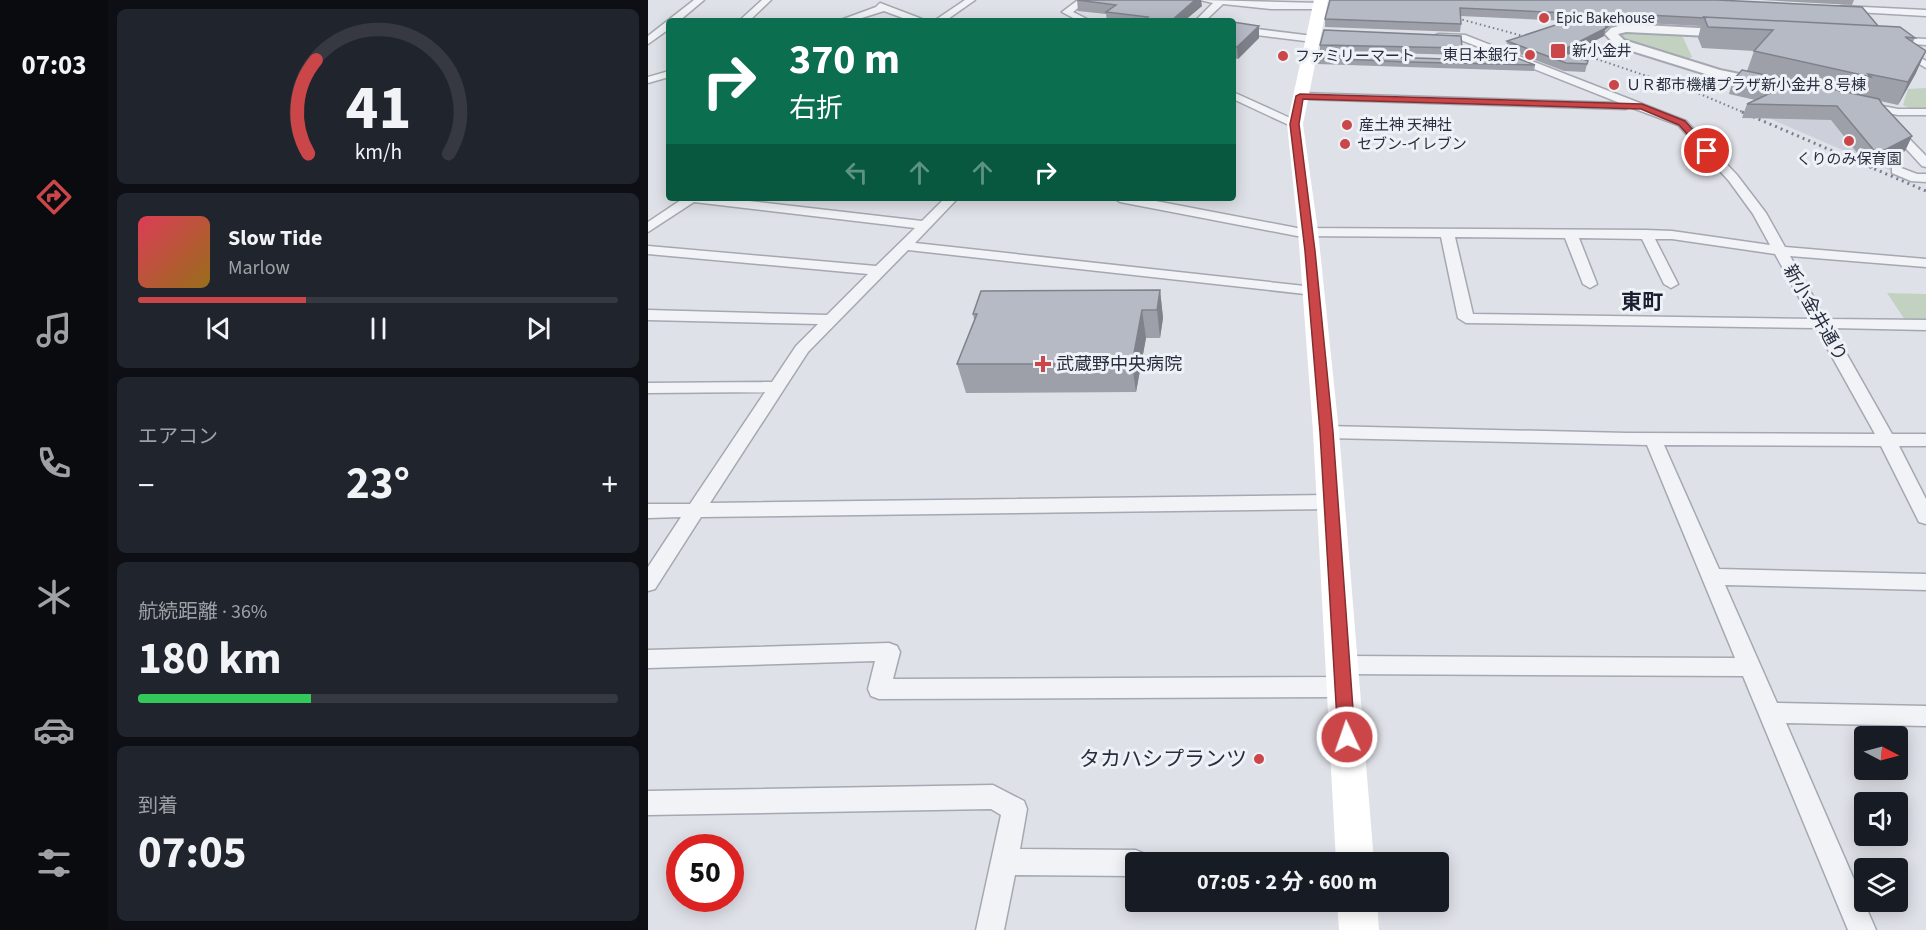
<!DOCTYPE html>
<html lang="ja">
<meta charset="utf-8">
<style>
body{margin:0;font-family:"Source Sans 3","Noto Sans JP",sans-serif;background:#20242c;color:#f1f3f6;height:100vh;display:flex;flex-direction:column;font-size:22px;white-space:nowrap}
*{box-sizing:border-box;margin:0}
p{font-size:20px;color:#9ea1a6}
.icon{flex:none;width:33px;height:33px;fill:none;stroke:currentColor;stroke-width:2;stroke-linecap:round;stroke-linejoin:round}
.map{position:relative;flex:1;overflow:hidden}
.sheet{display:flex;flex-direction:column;gap:9px;padding:9px;background:#0d0f14;width:540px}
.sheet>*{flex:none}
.banner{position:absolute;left:18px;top:18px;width:570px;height:183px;border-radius:6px;box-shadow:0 3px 15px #0003;background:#0b6e4f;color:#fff;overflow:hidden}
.needle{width:39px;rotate:96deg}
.fabs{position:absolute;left:1206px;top:726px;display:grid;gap:12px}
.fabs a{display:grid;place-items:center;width:54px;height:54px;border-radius:6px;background:#171b24;box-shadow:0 3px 15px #0003;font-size:30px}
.speed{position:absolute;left:18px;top:834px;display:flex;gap:12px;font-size:30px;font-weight:700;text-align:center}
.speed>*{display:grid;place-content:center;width:78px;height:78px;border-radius:50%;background:#171b24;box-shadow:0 3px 15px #0003;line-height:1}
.speed .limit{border:9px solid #d22;background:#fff;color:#111}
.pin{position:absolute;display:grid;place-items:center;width:51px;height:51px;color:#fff;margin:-26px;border:3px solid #fff;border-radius:50%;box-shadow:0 2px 6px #0007}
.me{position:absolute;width:66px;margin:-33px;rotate:357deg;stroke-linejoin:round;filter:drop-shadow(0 0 4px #0008)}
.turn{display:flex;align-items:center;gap:21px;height:126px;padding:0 24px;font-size:27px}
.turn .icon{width:78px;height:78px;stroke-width:2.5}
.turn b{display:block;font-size:42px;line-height:51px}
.lanes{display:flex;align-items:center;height:57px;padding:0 24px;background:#0003;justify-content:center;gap:30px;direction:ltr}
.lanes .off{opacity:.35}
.big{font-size:45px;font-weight:700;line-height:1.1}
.sheet .card{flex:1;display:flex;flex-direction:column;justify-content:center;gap:9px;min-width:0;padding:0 21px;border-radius:9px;background:#20242c}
.sheet .dial{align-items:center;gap:0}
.dial svg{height:156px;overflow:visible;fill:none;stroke:#363941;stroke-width:7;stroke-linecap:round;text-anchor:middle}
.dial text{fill:#f1f3f6;stroke:none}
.song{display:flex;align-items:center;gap:18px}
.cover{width:72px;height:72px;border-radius:9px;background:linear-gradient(135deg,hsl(350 70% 55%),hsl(40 70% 35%))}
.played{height:6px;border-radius:3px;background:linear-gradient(90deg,#cb4649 35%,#363941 35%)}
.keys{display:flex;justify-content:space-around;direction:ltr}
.heat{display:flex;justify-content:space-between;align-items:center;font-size:33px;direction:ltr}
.charge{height:9px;border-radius:4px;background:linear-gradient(90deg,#34c759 36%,#363941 0)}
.trip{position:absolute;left:477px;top:852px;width:324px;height:60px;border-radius:6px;background:#171b24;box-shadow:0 3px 15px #0003;font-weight:700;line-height:60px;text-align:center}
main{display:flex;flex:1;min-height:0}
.tab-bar{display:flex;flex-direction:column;width:108px;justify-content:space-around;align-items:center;background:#090b0e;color:#9ea1a6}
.tab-bar .icon{width:42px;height:42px}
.tab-bar .on{color:#cb4649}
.tab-bar b{font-size:27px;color:#f1f3f6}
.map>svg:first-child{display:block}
.built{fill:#cdd0da}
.green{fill:#c3d2c0}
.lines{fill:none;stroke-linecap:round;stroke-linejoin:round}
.minor-casing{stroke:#a4a8b2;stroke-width:3}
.tertiary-casing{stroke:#a4a8b2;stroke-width:4}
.minor{fill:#f2f3f6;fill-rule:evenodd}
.tertiary{fill:#f2f3f6;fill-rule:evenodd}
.secondary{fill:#fff;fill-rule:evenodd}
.rail-far1{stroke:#797f91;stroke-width:2;stroke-dasharray:1.5 3;stroke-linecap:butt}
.rail{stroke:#797f91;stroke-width:3;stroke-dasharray:2 4;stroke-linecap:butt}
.wall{fill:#9da0a9}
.shaded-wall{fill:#7f828a}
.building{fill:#b6bac5;stroke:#7f828a;stroke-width:1.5}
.route{fill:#cb4649;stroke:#842e2f;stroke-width:1.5}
.poi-dot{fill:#cb4649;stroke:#eef1f6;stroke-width:2}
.labels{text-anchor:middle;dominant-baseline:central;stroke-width:6;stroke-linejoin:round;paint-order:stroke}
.far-poi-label{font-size:15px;fill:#282e3f;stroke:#eef1f6;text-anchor:start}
.street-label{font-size:18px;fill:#282e3f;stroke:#eef1f6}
.poi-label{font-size:18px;fill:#282e3f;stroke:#eef1f6;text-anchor:start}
.quarter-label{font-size:21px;font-weight:bold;fill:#1a1f30;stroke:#eef1f6}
.near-poi-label{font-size:21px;fill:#282e3f;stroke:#eef1f6;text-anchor:end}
</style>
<main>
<nav class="tab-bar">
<b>07:03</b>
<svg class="icon on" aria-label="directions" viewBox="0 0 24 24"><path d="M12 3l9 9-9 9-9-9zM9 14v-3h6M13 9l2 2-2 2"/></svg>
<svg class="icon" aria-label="music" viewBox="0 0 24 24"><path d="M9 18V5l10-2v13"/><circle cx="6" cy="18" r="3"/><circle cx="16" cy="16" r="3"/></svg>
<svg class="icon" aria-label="phone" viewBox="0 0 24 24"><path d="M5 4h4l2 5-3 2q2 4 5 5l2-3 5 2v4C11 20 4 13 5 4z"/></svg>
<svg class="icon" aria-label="climate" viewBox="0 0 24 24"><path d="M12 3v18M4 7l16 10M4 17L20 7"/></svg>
<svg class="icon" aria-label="car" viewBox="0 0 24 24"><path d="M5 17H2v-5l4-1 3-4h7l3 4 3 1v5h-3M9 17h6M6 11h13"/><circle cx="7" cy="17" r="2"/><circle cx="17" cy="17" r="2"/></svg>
<svg class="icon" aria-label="filters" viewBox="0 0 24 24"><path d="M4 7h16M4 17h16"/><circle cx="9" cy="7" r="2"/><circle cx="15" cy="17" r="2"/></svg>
</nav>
<section class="sheet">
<div class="card dial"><svg viewBox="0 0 100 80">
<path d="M14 69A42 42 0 1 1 86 69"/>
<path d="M14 69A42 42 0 0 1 18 21" stroke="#cb4649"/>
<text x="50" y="56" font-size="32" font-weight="700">41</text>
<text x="50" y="72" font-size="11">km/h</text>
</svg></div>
<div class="card">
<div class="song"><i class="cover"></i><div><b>Slow Tide</b><p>Marlow</p></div></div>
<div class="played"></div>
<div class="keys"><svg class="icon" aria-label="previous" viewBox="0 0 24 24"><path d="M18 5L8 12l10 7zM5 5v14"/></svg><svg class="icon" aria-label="pause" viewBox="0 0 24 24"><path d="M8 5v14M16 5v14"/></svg><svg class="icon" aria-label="next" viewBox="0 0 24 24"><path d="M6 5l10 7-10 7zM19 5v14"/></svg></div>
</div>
<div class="card"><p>エアコン</p>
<div class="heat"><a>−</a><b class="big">23°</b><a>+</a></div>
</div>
<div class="card"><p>航続距離 · 36%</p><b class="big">180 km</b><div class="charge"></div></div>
<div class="card"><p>到着</p><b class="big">07:05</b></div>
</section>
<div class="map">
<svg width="1278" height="930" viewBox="0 0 1278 930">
<rect width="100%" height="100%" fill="#dfe1e8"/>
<path class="built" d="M1097,108L1202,113L1251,169L1241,170Z"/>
<path class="green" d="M976,31L1021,32L1024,35H1034L1044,57L1038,61L975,40L971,36Z
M1278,88V109H1263L1255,105L1260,89Z
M1239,293L1278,294V320H1257Z"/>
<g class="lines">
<g class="minor-casing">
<path id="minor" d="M46,0H56L31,21H21V29L0,44V36Z
M114,0H123L101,21H91Z
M317,0H327L297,21H286Z
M430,0H440L425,12L443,21H431L414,12Z
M552,0L672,3L676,6L672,9H623L575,4L557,21H547L565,3Z
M232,3L274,19L276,21H263L236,11L204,21H190L228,7Z
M1194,6L1278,10V16L1191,11V7Z
M585,26L665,36L670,39L665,42L585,32Z
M791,34L817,35L1038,121L1089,175L1118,213L1137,247L1278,259V267L1142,256L1178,319L1278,320V330L1184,328L1244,434H1278V446H1251L1278,499V524L1271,522L1233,446L1016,445L1071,569L1278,574V590L1077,585L1129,703L1278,706V726L1138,723L1228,930H1200L1095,676L695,674L687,672L684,665L687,658L695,656L1087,658L999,445L678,438L672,436L669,432L672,428L678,426L979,433L1227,434L1168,328L818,323L810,318L793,237L649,236L472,202L466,198H492L649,228L998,230L1024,231L1122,245L1105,214L1081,181L1030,125L982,107L977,109L652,99L647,96L652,93L972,103L813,40L788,39V35ZM807,237L917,238L935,284L942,288L949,284L931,238L994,239L1016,284L1023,288L1030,284L1007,239H1024L1127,254L1163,319L825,314Z
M1242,37L1278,39V45L1239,42L1237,40Z
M1250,47H1256L1278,61V68L1250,51Z
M21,71V77L0,83V77Z
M585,92L651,122L653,124L651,126H643L585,99Z
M1214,102L1250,109H1278V115H1250L1210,107V103Z
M1244,124L1248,125L1278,156V167L1274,166L1240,129V125Z
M1248,166L1269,174H1278V182L1263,181L1244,173V167Z
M36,198H76L274,221L297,198H310L267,243L666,287L673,291L666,295L260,250L160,352L62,503L683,495L690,497L692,502L690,507L683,509L53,517L7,589L0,591V567L33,517L0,518V504H42L117,392L0,393V383L124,382L148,346L170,324L0,320V310L179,315L220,274L0,254V246L228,266L267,228L46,202L0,232V222Z
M241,643L249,646L252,652L245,679L696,677L704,680L707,687L704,694L696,697L231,699L223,696L220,689L227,661L0,668V650Z
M345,785L376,801L379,809L372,849L488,850L497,854L501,862H488V876L367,875L356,930H328L353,815L343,809L0,815V791Z"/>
</g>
<g class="tertiary-casing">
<path id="tertiary" d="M978,24L1086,30L1088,33L1082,37L978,32L970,34L976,40L1072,70L1111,78L1113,81L1106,85L1064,76L968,46L957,34L963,28Z"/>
</g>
<use href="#minor" class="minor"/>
<use href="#tertiary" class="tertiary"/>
<path class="secondary" d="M666,0H680L655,124L670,231L691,432L726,862H688L665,432L650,231L639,124Z
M689,902H729L731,930H691Z"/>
<path class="rail-far1" d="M797,15L890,40
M910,46L1052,94L1097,113"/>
<path class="rail" d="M1094,112L1278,191"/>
</g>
<path class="wall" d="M429,0L554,6L536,21H459L458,14L430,11Z
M682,0L1230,26L1267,38L1265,42L1268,73L1250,105L1232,101L1234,104L1264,136L1257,151L1222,169L1183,120L1094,118L1099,104L1107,100L1081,94L1085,80L1099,71L1106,51L1054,48L1050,38L1053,26L977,22L962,26L957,30L956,36L921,54L940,61L937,72L916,71L858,49L859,41L920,21L812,16L813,24L812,32L677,27V19Z
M1114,0H1206L1204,5Z
M585,22L611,38L590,59L585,58Z
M672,45L814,48V55L672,51Z
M670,58L887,65L886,71L759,67L669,64Z
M512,290L515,318L512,338H498L488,392L318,393L309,364L326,320L325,314Z"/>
<path class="shaded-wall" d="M547,0H553L554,6L536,21H523Z
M979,14L977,22L962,26L957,30L956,36L911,59L913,51L957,25L964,18Z
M611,26V38L590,59L589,47Z
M1278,51L1268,73L1250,105L1260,82Z
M1264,136L1257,151L1222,169L1229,154Z
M512,290L515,318L512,338L509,310Z
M494,310L498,338L488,392L484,364Z"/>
<path class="building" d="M429,0H547L523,21H495L500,17L458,12L468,5Z
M682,0H1069L1214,7L1230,26L1056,17L1057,18L979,14L964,18L957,25L958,28L913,51L940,61L939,64L918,63L859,41L941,14L812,8L813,24L677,19Z
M1056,17L1252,27L1267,38L1257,37L1278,51L1260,82L1220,74L1223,77L1106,51L1125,30L1060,27Z
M585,22L611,26L589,47L585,46Z
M676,30L813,36L814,48L672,45Z
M670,55L864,61L869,58L887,65L760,62L670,58Z
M1094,70L1231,99L1234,104L1264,136L1229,154L1189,106L1099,104L1129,90L1085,80Z
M512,290L509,310H494L484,364H309L329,314H325L333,291Z"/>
<path class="route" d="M652,94L994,104L1037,121L1064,151L1056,153L1031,125L993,109L655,99L651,124L667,251L685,432L707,737L705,742L699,745L692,742L690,737L672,432L657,251L642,124L648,96Z"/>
<g class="poi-dot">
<circle cx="896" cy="18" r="6"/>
<rect x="902" y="43" width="16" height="16" rx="3"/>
<circle cx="882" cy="55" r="6"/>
<circle cx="635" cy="56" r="6"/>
<circle cx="966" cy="85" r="6"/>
<circle cx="699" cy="125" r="6"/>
<circle cx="1201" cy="141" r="6"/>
<circle cx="697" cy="144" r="6"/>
<path d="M392 355h6v6h6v6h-6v6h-6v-6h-6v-6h6z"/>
<circle cx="611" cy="759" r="6"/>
</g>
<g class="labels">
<g class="far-poi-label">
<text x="908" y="18">Epic Bakehouse</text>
<text x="924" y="51">新小金井</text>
<text x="870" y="55" text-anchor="end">東日本銀行</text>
<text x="647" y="56">ファミリーマート</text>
<text x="978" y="85">ＵＲ都市機構プラザ新小金井８号棟</text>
<text x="711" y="125">産土神 天神社</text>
<text x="709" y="144">セブン-イレブン</text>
<text x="1201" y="159" text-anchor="middle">くりのみ保育園</text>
</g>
<g class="street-label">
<text transform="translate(1167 313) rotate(60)">新小金井通り</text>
</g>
<g class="poi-label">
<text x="408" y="364">武蔵野中央病院</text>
</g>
<g class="quarter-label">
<text x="994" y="302">東町</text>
</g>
<g class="near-poi-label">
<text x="599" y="759">タカハシプランツ</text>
</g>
</g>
</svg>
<div class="fabs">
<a><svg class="needle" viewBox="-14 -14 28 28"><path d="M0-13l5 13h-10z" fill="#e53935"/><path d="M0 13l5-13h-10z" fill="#9ea1a6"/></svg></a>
<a><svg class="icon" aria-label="sound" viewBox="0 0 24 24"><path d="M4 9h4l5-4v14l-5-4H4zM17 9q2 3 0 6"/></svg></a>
<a><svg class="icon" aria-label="layers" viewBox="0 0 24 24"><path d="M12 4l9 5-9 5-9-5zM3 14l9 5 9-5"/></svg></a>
</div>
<div class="speed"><div class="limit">50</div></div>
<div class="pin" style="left:1059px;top:151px;background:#d93025"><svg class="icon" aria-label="arrive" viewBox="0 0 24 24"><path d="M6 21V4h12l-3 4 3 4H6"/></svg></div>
<svg class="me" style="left:699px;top:737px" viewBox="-20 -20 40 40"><circle r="17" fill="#cb4649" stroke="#fff" stroke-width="3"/><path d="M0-11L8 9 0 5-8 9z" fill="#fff"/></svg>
<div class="trip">07:05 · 2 分 · 600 m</div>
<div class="banner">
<div class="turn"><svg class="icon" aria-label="right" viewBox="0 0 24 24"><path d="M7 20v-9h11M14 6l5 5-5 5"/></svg><div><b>370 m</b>右折</div></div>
<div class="lanes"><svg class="icon off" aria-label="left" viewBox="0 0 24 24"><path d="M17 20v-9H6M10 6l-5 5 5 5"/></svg><svg class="icon off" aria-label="ahead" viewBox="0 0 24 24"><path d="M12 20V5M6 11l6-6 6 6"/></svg><svg class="icon off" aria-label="ahead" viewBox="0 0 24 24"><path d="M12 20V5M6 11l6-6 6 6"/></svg><svg class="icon" aria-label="right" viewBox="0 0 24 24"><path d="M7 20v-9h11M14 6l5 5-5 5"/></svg></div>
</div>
</div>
</main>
